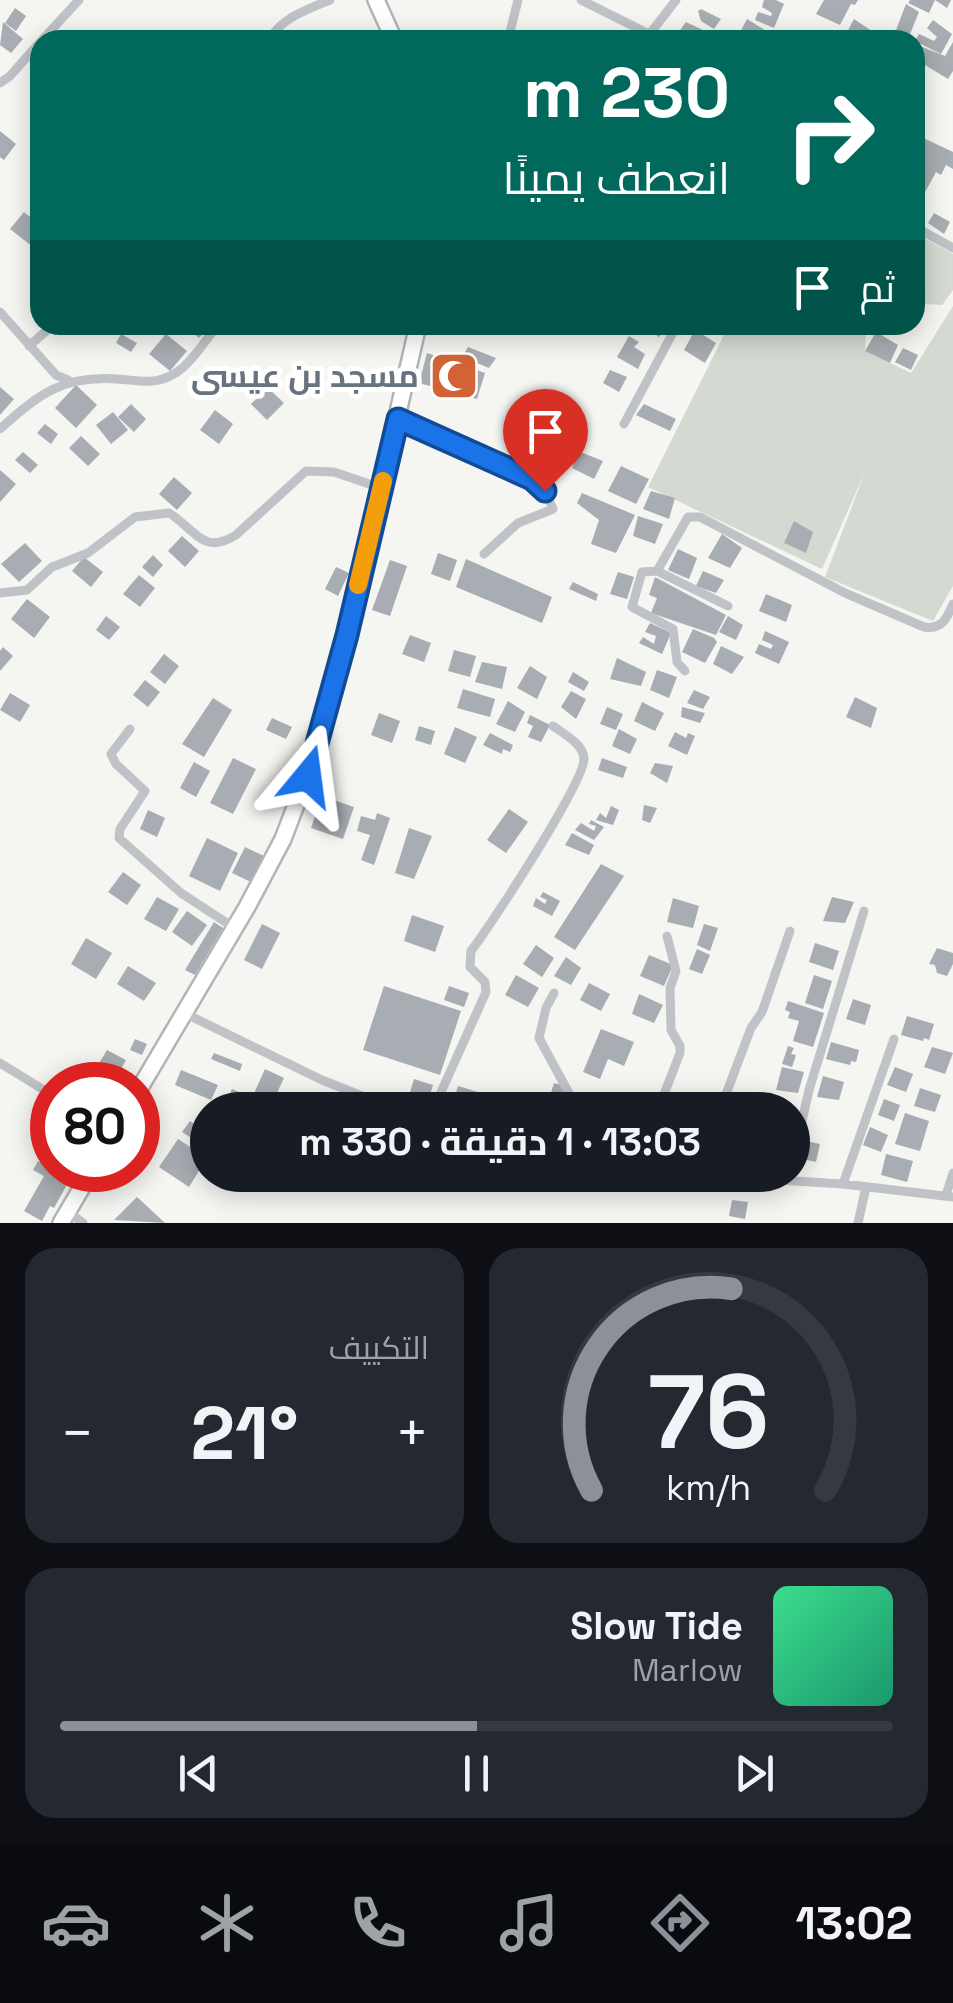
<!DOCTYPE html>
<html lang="ar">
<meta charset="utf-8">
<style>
body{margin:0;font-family:"Space Grotesk",Cairo,sans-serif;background:#242831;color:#f1f3f6;direction:rtl;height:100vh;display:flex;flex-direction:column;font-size:38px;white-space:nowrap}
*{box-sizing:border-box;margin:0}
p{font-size:32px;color:#9ea1a6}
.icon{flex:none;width:55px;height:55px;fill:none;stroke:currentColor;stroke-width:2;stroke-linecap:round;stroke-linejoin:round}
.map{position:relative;height:1223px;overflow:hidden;direction:ltr}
.details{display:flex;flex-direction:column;gap:25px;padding:25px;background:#0d0f14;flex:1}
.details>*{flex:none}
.guide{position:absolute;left:30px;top:30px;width:895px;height:305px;border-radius:30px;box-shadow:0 5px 25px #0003;direction:rtl;background:#00695c;color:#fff;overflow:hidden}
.speed{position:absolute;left:30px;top:1062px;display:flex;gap:20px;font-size:50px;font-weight:700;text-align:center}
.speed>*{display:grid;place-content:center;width:130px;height:130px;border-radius:50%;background:#171b24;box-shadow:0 5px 25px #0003;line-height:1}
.speed .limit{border:15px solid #d22;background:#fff;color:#111}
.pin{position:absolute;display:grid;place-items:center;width:85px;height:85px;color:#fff;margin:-102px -42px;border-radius:50% 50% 50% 0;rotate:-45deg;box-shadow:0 0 10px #0007}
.pin .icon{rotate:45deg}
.me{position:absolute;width:110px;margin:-55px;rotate:16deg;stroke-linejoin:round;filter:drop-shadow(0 0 8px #0008)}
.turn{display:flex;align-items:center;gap:35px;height:210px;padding:0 30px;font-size:45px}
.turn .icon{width:130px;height:130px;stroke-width:2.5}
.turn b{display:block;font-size:70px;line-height:85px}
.then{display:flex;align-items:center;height:95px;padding:0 30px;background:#0003;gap:20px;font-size:38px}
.big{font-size:75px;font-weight:700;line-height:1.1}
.details .widget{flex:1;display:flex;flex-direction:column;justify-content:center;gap:15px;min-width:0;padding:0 35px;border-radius:30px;background:#242831}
.details .dial{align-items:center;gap:0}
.dial svg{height:260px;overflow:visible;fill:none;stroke:#363941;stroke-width:7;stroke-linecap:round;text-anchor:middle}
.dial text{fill:#f1f3f6;stroke:none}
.song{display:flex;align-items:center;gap:30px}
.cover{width:120px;height:120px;border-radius:15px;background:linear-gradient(135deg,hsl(150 70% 55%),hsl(160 70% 35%))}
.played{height:10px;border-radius:5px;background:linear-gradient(90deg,#8c9099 50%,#363941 50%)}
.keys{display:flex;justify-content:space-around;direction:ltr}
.heat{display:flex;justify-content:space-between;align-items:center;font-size:55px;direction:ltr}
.details .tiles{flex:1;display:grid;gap:25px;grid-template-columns:1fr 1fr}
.widget:last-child{grid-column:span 2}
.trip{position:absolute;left:190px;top:1092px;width:620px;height:100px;border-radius:50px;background:#171b24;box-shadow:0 5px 25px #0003;font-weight:700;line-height:100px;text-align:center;direction:rtl}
.dock{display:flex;height:160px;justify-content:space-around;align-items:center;background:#090b0e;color:#9ea1a6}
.dock .icon{width:70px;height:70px}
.dock .on{color:#8c9099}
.dock b{font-size:45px;color:#f1f3f6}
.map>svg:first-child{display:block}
.green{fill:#d4dad2}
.building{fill:#a7adb2}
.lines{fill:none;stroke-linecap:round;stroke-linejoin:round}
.trunk-casing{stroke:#b2b5b8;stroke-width:20}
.minor{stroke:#bfc2c6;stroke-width:9}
.trunk{stroke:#fff;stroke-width:15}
.route-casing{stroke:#114b97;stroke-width:25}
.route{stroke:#1a73e8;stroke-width:18}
.slow{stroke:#f59e0b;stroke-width:18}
.labels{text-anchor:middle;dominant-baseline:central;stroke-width:10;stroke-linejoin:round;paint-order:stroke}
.poi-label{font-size:32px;font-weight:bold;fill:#677480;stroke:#fff;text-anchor:end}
</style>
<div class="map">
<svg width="953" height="1223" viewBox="0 0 953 1223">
<rect width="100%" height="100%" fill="#f5f5f2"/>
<path class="green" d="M915,233L953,254V290L942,305L925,304L915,299Z
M953,306V586L933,621L825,577L865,472L822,569L648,487L724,335L732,325H860L866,331L865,351L911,373Z"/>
<path class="building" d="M764,0H776L784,4L774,28L755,20L758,12L771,16L772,13L762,7Z
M824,0H858L855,5L851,4L840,25L816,14Z
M910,0H951L947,8L935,0L929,13L908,3Z
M906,4L919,12L910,34L896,30Z
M15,8L26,16L16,31L5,23Z
M701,9L721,19L714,29L701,21L698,11Z
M747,19L773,35L771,39L766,37L764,40H736Z
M854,19L875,33L871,40H843Z
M933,20L952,34L941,54L915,41L919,34L934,41L937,37L927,28Z
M3,22L23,39L11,53L0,45Z
M686,22L707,32L703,40H673Z
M953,42V71L948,79L915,59V44L945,56Z
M0,131L16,144L4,160L0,157Z
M917,135L953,152V169L946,165L941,175L936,172L922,198L915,194Z
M24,212L40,225V238L33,247L10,229Z
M934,213L950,222L944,234L928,223Z
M185,325H211L199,338Z
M639,325H668L659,337Z
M695,330L716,343L705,363L684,350Z
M876,332L898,345L890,363L865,351Z
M121,334L137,343L131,352L116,343Z
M166,334L187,351L170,371L149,354Z
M629,336L639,342L634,347L645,354L638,369L617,357Z
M468,347L496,358L489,368L462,357Z
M903,348L918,355L911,370L895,362Z
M427,353L485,373L477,399L419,383Z
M610,370L627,377L619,392L603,383Z
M76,385L97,405L76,428L55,408Z
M0,387L14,399L0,415Z
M268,388L284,403L267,420L251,404Z
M131,404L146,419L134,432L118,417Z
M644,404L676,419L670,431L636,415Z
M215,410L233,424L219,444L200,430Z
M113,412L128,430L111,444L96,425Z
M45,424L58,434L51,444L37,433Z
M81,436L100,454L88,466L69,448Z
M560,438L576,446L568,465L552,456Z
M578,451L603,461L594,479L572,468Z
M23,452L38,465L30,473L15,460Z
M621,466L649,479L636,504L608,491Z
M0,470L16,484L0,502Z
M174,477L192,493L177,510L159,494Z
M651,491L675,498L669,519L643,509Z
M582,493L635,515L616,553L591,544L599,520L577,503Z
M638,516L663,524L655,544L633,536Z
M794,521L813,532L806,553L784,543Z
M722,534L742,548L730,568L708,558Z
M182,536L199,551L185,567L168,551Z
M25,543L42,561L19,582L1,564Z
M678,549L697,558L689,579L668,570Z
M438,553L457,560L450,581L431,574Z
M153,555L163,565L153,577L142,567Z
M84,557L103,572L91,587L72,571Z
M466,559L552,597L542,623L456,587Z
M390,560L407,566L390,616L372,610Z
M336,567L349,573L338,596L325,589Z
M703,571L724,580L716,593L696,586Z
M618,572L634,577L627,599L610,594Z
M139,575L155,588L140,607L123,594Z
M655,577L726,615L716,635L651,613L657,598L649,595Z
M573,582L598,594L596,601L569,589Z
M766,594L792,605L786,622L759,611Z
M27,599L50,617L34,638L11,619Z
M106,616L120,627L109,640L96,630Z
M728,616L743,625L736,640L719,632Z
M650,623L671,633L662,654L639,643L643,637L654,644L656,636L645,632Z
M693,629L714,638L717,642L705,663L682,652Z
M765,631L789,642L779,664L755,653L759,644L771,649L773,645L762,640Z
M410,635L431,643L424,662L402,654Z
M721,646L744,657L732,674L713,664Z
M3,647L13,656L0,671V651Z
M454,650L476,656L470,677L448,671Z
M164,654L179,666L165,684L150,672Z
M617,658L646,672L641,686L610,679Z
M482,662L507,667L502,689L475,682Z
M530,666L547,677L537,699L517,688Z
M657,670L677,677L669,698L650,690Z
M573,672L589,682L584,691L568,682Z
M145,680L160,692L148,707L133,695Z
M463,689L495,699L490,717L457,708Z
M694,690L710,697L703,709L687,703Z
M571,691L586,699L576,719L561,707Z
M10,693L30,705L20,722L0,710Z
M855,697L877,708L871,728L846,717Z
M213,698L232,710L204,757L182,744Z
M508,701L525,712L515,732L496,724Z
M642,702L664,713L655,731L634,721Z
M607,707L623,714L616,730L600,724Z
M682,707L705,713L700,723L681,717Z
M379,713L400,721L392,743L371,735Z
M530,715L550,725L541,742L528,737L533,726L527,723Z
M272,718L292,727L286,739L266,730Z
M419,726L435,731L431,745L415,740Z
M455,727L477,737L465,763L444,754Z
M619,729L637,739L630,754L612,746Z
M675,732L686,738L688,733L695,736L687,755L668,746Z
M490,733L513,745L510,752L503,749L502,754L483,745Z
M233,758L256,769L233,814L210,803Z
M602,758L627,767L623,778L598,770Z
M194,762L210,771L196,797L180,788Z
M655,763L673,766L667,783L650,773Z
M322,796L354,807L343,839L311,828Z
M644,805L657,808L650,823L642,820Z
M611,806L619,810L613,825L596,820L600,813L606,818Z
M509,809L528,822L506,853L487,840Z
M148,810L165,818L157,837L140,829Z
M377,813L390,818L374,865L361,860L370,835L357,831L361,816L375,820Z
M591,820L604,827L594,840L575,830L581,823L594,831L596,826L589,824Z
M409,828L432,836L414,879L395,873Z
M572,833L594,845L589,855L565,845Z
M207,838L238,853L220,891L189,876Z
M245,847L264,856L251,882L232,873Z
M601,864L624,876L575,950L554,937Z
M123,872L141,885L127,905L108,892Z
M543,892L560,901L552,916L533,906L536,898L545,904L547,900L540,897Z
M157,897L179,909L166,931L144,919Z
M832,897L854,902L845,923L823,921Z
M673,898L699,906L693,928L667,922Z
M187,911L207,925L192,946L172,932Z
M412,915L444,926L435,952L404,941Z
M214,922L223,928L195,975L185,970Z
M262,924L280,933L262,969L244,960Z
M704,924L718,928L710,951L697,945Z
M86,938L112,953L96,979L71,964Z
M815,943L839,951L833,970L809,962Z
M536,945L554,958L542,977L523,964Z
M937,948L953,953V964L947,976L937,973L935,965L929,964Z
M697,949L710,955L702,974L689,969Z
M649,955L673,965L664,986L640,976Z
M566,957L581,968L571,985L554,976Z
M128,966L156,983L144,1001L117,984Z
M516,975L539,988L528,1007L505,995Z
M814,975L832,981L823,1009L805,1003Z
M589,983L610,994L601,1011L580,1000Z
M384,986L461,1011L440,1075L363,1050Z
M449,986L469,993L464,1007L444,1000Z
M639,994L663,1005L654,1023L632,1014Z
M853,999L871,1005L865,1025L846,1019Z
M788,1001L824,1013L813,1047L793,1041L799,1021L788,1018L790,1012L785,1010Z
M907,1016L934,1024L929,1040L924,1038L923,1041L901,1035Z
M601,1029L634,1042L624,1066L608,1059L600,1079L583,1072Z
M135,1039L147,1044L142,1055L130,1050Z
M831,1042L859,1050L856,1062L851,1061L850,1065L826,1059Z
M788,1046L794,1048L791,1054L796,1055L792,1067L782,1064Z
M932,1047L953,1053L945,1074L924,1067Z
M107,1050L126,1060L112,1085H86Z
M214,1053L242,1064L240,1071L211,1059Z
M782,1067L804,1072L798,1093L776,1090Z
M895,1067L913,1074L906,1092L887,1085Z
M265,1069L284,1078L269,1110H234L224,1106L232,1089L252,1098Z
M181,1070L218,1085L211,1100L175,1085Z
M823,1076L844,1082L839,1100L817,1097Z
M414,1079L433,1085L427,1104L408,1099Z
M554,1083L568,1087L566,1105L561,1103L559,1110L547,1106Z
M458,1086L498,1098L494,1110L451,1108Z
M920,1088L941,1095L935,1112L914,1106Z
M884,1099L900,1105L894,1121L878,1115Z
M905,1113L929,1121L920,1151L895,1144Z
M190,1121L208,1133V1149L182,1132Z
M870,1127L888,1135L881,1152L863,1145Z
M178,1139L207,1158L189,1187L159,1167Z
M801,1140L820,1144L816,1162L798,1158Z
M886,1154L913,1161L907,1182L881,1175Z
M38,1161L70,1179L54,1208L50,1206L42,1221L24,1211L44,1176L33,1170Z
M137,1197L165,1223L114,1220Z
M732,1200L748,1202L745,1219L729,1216Z"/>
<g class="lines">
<g class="trunk-casing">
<path id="trunk" d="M376,0L394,40
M138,1091L247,907L283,839L307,776L347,635L418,325
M61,1223L92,1170"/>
</g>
<path class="minor" d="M581,0L661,40
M649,35L676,0
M42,40L79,0
M269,40C281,18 308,9 330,0
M508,40L518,0
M0,83L10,76L40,42
M915,227L953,248
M0,312L56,375L68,380
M712,325L721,328L732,325
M29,346L53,325
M398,419L532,479L545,491L553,509L518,523L484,554
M624,424L677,325
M0,429C39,394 63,375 117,379C136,380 153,385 170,376C190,367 204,341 218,325
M657,571L642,572L632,607L673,629L677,662L685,671
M0,593L27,590L52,567L88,553L135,517L169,513C195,529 203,556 236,535L306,471L334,472L381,488
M728,606L657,571L688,517H700L845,593L924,627C942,630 947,618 953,604
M130,729L111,754L116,764L145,791L120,829L119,838L181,893L233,927
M554,993L546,1008L539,1038L571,1097L566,1110
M184,1013L322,1080L397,1110
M0,1063L52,1095
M433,1110L486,992L485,982L470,967L471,951C489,928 586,780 584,758C583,744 564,734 553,726
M658,1110L680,1053V1046L671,1030L670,988L676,971L667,936
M720,1110L751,1028L762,1012L790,931
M792,1166L809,1090L864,911
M694,1175L843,1184L953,1197
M843,1184L894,1039
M946,1195L953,1173
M68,1212L83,1223
M858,1223L866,1187"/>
<use href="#trunk" class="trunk"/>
</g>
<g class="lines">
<g class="route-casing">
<path id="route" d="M308,776L347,635L398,419L532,479L545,491"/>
</g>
<use href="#route" class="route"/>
<path class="slow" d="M358,585L383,481"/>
</g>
<defs>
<g id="mosque-square" transform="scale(2.5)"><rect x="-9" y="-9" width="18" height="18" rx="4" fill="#d26336" stroke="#fff"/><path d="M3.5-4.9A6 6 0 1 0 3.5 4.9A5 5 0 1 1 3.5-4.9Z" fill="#fff"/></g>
</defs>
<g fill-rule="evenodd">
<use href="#mosque-square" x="454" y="376"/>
</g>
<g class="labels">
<g class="poi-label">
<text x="419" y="376">مسجد بن عيسى</text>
</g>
</g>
</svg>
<div class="speed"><div class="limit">80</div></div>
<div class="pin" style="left:545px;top:491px;background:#d93025"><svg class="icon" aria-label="arrive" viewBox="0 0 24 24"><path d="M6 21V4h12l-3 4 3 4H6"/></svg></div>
<svg class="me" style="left:308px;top:776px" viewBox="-20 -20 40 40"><path d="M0-17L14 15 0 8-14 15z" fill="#1a73e8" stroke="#fff" stroke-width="4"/></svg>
<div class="trip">13:03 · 1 دقيقة · 330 m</div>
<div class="guide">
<div class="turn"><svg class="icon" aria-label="right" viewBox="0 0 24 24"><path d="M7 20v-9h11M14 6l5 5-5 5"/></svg><div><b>230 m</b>انعطف يمينًا</div></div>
<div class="then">ثم<svg class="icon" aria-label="arrive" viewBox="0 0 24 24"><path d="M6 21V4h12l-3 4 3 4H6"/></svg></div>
</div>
</div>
<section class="details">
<div class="tiles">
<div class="widget dial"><svg viewBox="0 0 100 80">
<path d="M14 69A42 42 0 1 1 86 69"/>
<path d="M14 69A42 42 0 0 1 57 7" stroke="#8c9099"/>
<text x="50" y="56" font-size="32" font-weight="700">76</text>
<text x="50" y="72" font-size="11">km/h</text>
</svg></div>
<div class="widget"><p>التكييف</p>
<div class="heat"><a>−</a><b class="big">21°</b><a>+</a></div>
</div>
<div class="widget">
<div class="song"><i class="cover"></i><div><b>Slow Tide</b><p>Marlow</p></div></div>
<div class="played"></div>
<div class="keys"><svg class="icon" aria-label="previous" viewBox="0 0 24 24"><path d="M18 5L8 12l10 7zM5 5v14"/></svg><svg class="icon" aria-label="pause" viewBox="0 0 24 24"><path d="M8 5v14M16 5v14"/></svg><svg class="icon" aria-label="next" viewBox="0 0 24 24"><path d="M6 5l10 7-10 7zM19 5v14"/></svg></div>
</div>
</div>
</section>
<nav class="dock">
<b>13:02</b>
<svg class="icon on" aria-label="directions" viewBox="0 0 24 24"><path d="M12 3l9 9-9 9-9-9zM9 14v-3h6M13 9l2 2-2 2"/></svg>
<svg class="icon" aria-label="music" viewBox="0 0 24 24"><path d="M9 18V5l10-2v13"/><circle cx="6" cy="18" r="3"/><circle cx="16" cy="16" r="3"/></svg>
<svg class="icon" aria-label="phone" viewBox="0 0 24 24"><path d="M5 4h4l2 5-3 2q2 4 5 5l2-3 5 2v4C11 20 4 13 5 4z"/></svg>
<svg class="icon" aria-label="climate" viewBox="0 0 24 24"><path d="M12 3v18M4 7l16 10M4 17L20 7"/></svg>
<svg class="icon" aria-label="car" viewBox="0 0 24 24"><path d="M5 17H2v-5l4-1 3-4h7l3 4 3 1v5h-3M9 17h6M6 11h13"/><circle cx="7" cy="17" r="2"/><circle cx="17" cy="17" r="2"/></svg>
</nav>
